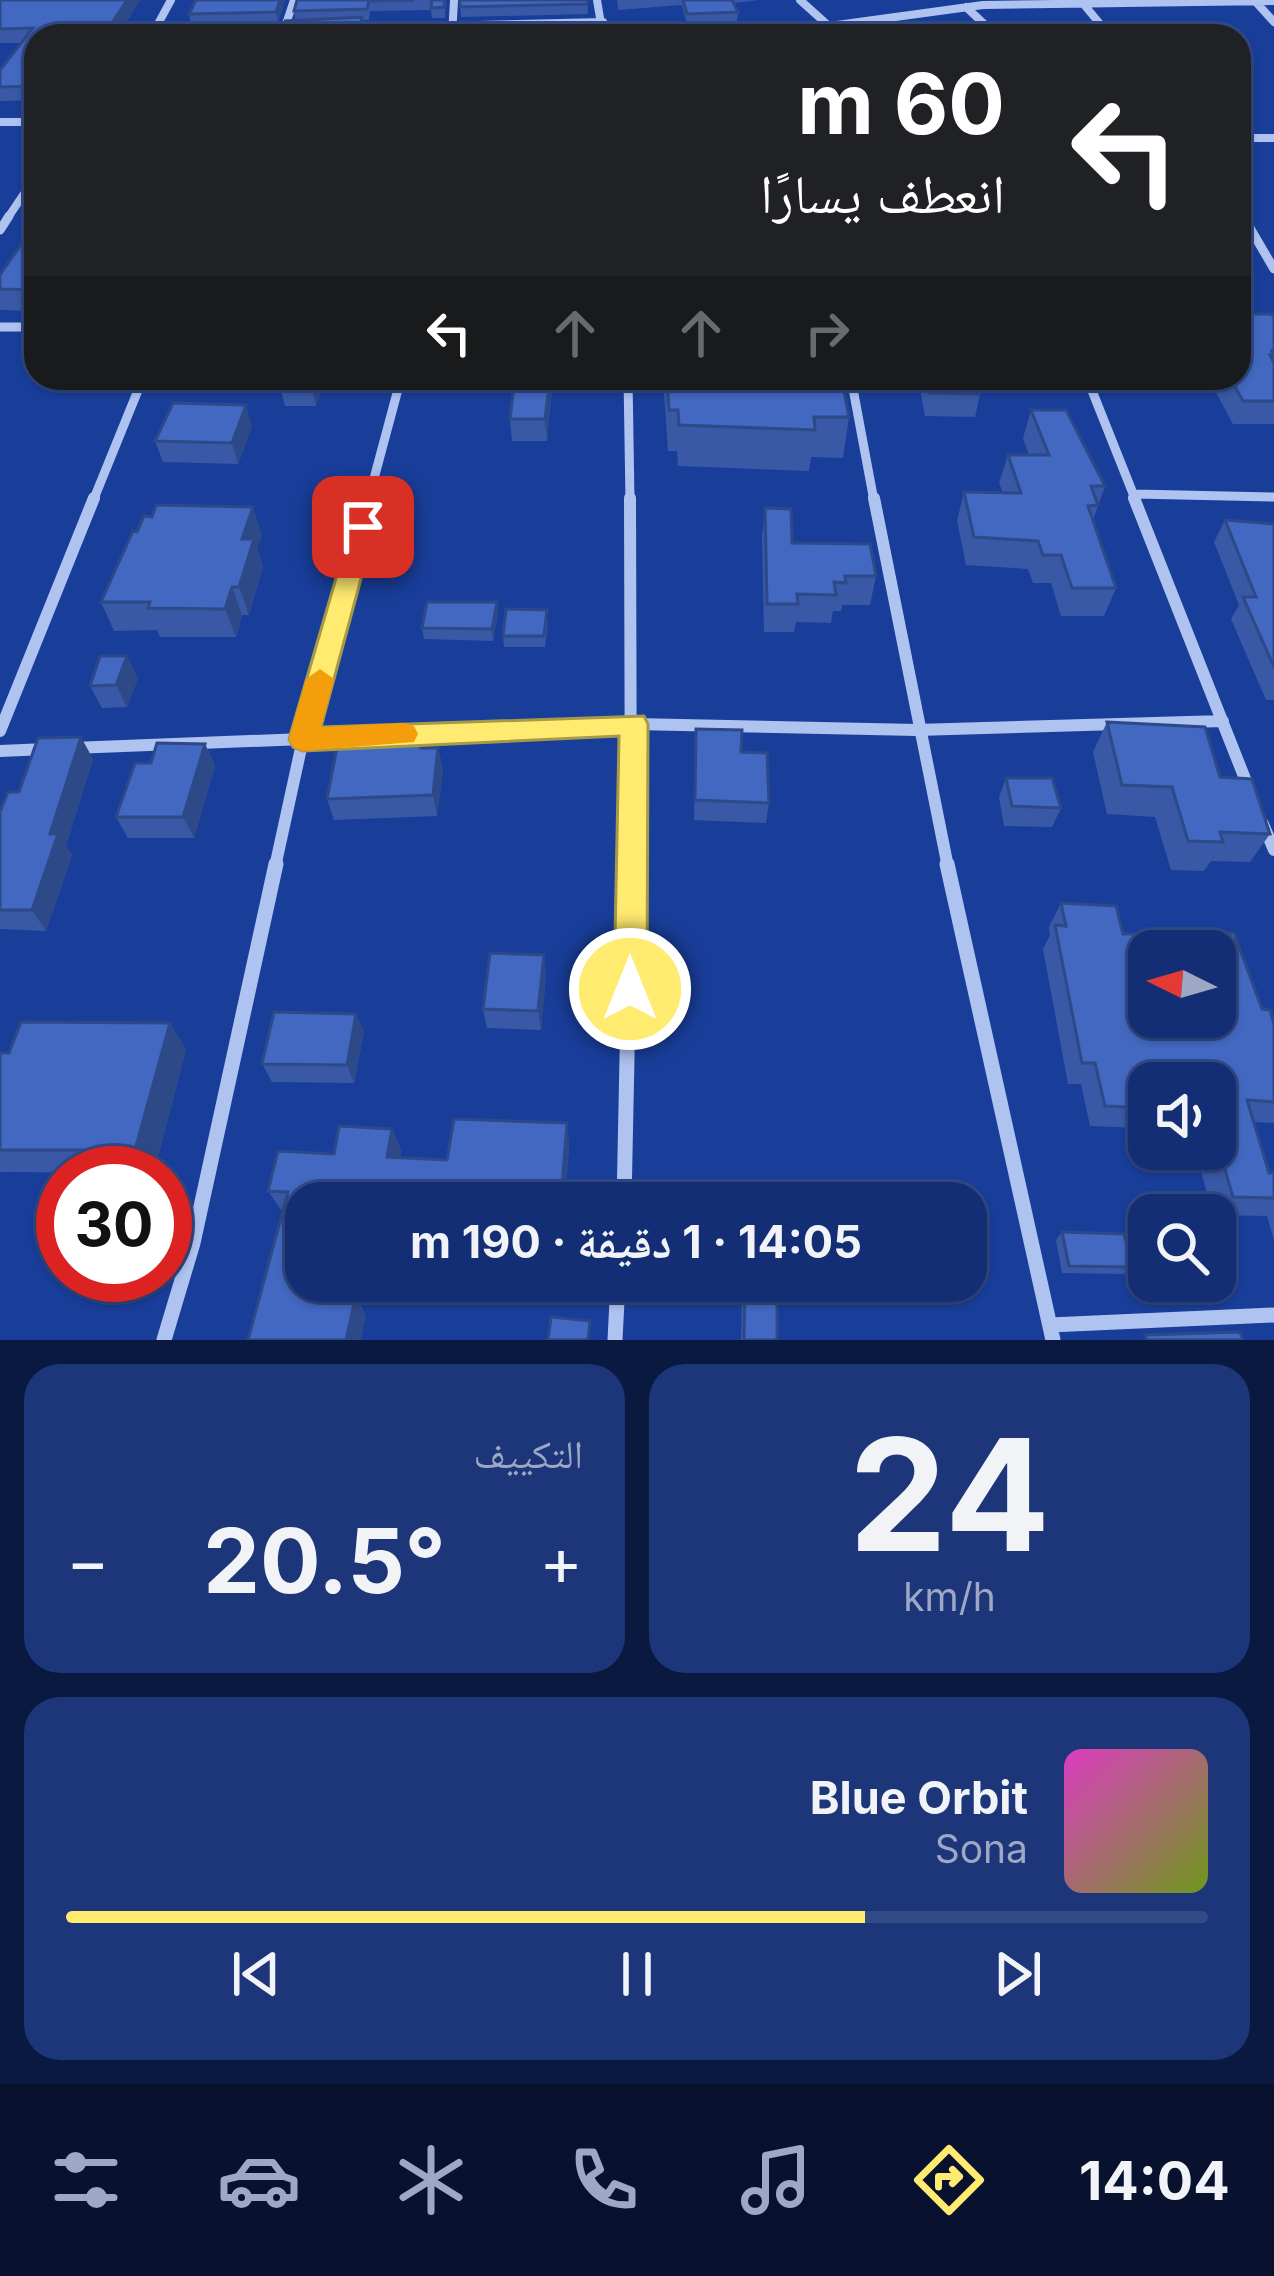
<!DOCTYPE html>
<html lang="ar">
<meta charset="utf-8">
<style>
body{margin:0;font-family:Inter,"Noto Naskh Arabic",sans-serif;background:#1c3679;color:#f1f3f6;direction:rtl;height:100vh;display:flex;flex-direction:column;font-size:45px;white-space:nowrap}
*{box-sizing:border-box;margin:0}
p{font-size:39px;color:#9da8c5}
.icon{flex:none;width:66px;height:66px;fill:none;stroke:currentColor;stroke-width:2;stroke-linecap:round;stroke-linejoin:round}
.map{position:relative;height:1340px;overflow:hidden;direction:ltr}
.sheet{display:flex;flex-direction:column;gap:24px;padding:24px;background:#0a1940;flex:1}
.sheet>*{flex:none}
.top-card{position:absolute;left:24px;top:24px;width:1227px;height:366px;border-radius:36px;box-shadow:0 3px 9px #0004,0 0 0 3px #324a86;direction:rtl;background:#202124;color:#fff;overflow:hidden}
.needle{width:78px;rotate:275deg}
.fabs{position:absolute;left:1128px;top:930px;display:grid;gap:24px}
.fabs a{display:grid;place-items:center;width:108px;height:108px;border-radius:24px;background:#132e74;box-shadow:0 3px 9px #0004,0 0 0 3px #324a86;font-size:60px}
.speed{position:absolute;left:36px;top:1146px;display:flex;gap:24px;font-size:60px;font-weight:700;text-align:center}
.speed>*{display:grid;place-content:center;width:156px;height:156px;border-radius:50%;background:#132e74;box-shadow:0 3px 9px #0004,0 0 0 3px #324a86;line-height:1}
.speed .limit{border:18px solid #d22;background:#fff;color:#111}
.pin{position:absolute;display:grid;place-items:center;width:102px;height:102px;color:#fff;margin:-51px;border-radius:24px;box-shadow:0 6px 18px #0006}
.me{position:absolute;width:132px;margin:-66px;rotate:0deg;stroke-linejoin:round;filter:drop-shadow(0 0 9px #0008)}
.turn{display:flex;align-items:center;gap:42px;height:252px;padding:0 48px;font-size:54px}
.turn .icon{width:156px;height:156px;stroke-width:2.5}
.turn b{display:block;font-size:84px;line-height:102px}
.lanes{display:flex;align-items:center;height:114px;padding:0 48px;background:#0003;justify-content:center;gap:60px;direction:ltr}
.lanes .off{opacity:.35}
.big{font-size:90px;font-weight:700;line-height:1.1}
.sheet .tile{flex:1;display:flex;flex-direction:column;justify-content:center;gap:18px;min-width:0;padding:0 42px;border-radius:36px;background:#1c3679}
.sheet .dial{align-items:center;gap:0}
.dial b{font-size:156px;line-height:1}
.song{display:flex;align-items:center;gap:36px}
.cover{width:144px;height:144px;border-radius:18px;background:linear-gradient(135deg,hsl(310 70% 55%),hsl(80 70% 35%))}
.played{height:12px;border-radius:6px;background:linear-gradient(90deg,#ffeb6f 70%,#324a86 70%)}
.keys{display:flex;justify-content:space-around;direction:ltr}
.heat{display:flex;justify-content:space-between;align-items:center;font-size:66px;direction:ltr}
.sheet .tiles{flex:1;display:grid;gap:24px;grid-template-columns:1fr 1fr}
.tile:last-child{grid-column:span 2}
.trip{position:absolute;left:285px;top:1182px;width:702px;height:120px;border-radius:36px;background:#132e74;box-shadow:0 3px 9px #0004,0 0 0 3px #324a86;font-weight:700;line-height:120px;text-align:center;direction:rtl}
.tabs{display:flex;height:192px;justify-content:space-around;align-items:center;background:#08122e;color:#9da8c5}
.tabs .icon{width:84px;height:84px}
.tabs .active{color:#ffeb6f}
.tabs b{font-size:54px;color:#f1f3f6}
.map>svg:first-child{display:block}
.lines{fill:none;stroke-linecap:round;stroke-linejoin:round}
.minor-far3{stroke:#afc3f1;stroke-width:8}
.minor-far2{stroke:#afc3f1;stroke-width:9}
.minor-far1{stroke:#afc3f1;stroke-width:12}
.minor{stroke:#afc3f1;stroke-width:15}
.wall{fill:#3959a6}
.shaded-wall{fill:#2e4987}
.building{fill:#4268c1;stroke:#2e4987;stroke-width:3;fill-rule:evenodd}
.route{fill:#ffeb6f;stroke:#a69948;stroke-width:3}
.slow{fill:#f59e0b}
</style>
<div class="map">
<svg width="1274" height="1340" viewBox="0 0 1274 1340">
<rect width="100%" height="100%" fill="#193e9a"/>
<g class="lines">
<path class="minor-far3" d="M597,0L603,36
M800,0L840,36
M1081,1L1110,36
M1255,1L1274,22
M966,7L997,36
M353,28L603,22
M154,33L182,32
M152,35L171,0
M282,36L294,0
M452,36L454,0
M625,36L734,30L771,34L983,5L1274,1
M0,122H36
M1239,138H1274
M1239,209L1245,219
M7,219L36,176"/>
<path class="minor-far2" d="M1243,216L1274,269
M0,230L9,216
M0,327H36
M628,378L630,501
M851,378L874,501
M1087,378L1136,501
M1135,494L1274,497
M93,501L143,378
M368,501L401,378"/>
<path class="minor-far1" d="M630,498L631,867
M874,498L948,867
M1134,498L1251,794
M0,731L94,498
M409,734L634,724L917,730L1223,721
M73,748L353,737
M0,751L47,749
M1263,824L1274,850
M275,867L303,739L368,498"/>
<path class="minor" d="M947,864L1053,1340
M624,1203L631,864
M1050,1325L1274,1315
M164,1340L193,1243L276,864
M615,1340L618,1281"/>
</g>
<path class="wall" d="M0,0H140L117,36H36V100L0,101V70L22,43H0Z
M196,0H285L278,22L191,24L189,14Z
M297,0H446L445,18H432L431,10L370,11L369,20H363L365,36H287L284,21L295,20L294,11Z
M460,0H587L588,14L461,17Z
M617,0H759L734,3L738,12L737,22L687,24L682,5L618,10Z
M275,23L278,36H168L172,24Z
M36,223V311L0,310V275Z
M1239,314L1274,318V424H1233L1208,378H1239Z
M515,378H553L547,441H512L510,419Z
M663,378H841L849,417L843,458L811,457L809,471L678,466L677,451H668Z
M918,378H976L980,394L975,417L925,416Z
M977,378H1052L1051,379Z
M324,381L316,406H285L279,383Z
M1031,410L1105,486L1093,520L1116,588L1104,616H1061L1051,583H1033L1028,569L966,565L957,521L964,492L1003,493L999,483L1008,455H1029L1023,438Z
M252,426L238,464L163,462L155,441Z
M765,508L792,543L876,576L870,605H842L841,611H833L831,623L796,622L794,632H764L762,537Z
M1225,520L1274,524V700H1266L1231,619L1239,605L1214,542Z
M262,535L257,549L263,567L249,615H242L236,637H160L157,630L114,631L101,602Z
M497,602L498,614L493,641L424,639L422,628Z
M548,621L545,647H504L503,636Z
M138,678L127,707L102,708L90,686Z
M1107,722L1220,777L1270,834L1250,862L1211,861L1204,871L1171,870L1155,817L1107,814L1093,752Z
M424,727L428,748H438L443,770L437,816L334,820L327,799Z
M696,729L741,752L769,803L766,823L694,820Z
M205,744L215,766L194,838H128L116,817Z
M93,759L66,846L72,855L46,931L0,929V812L19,792Z
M1006,778L1061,808L1052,827L1004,826L999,797Z
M1061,903L1123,934L1262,1009L1274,1024V1123L1253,1122L1269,1173H1274V1240L1267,1216L1213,1215L1195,1149H1215V1083H1149V1140L1142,1139L1139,1128L1090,1126L1081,1084H1068L1043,949L1050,935L1049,927Z
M546,975L541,1030L487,1028L483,1009Z
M356,1014L364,1032L354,1083L272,1082L262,1064Z
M186,1049L154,1173L1,1172L0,1174V1053Z
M567,1123L569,1145L565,1203H306L366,1316L282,1211L268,1191L334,1154L392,1129L401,1150L400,1158L447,1160Z
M1215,1221L1237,1265L1228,1272H1215Z
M1062,1232L1132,1267L1124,1274L1062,1273L1056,1240Z
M744,1281L777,1340H741L742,1293Z"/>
<path class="shaded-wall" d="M127,0H140L116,36L112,23Z
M280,0H285L278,22L276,12Z
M362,17L365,36H360Z
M91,23L95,36H84Z
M312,378H323L324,381L316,406L311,383Z
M550,378H553L547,441L545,419Z
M246,405L252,426L238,464L232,443Z
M253,507L262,535L257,549L263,567L249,615L239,587L242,539Z
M232,587L242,615L236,637L225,609Z
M497,602L498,614L493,641L492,629Z
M127,656L138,678L127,707L116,685Z
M424,727L428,748H421Z
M81,737L93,759L66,846L72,855L46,931L32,910L50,834Z
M205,744L215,766L194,838L183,817Z
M438,748L443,770L437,816L433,795Z
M544,955L546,975L541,1030L538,1011Z
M356,1014L364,1032L354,1083L347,1065Z
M170,1023L186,1049L154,1173L135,1150Z
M567,1123L569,1145L565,1203H562Z
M392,1129L401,1150L396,1178L387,1157Z
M348,1281H363L358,1304L366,1316L361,1340H346L344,1298Z"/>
<path class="building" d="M0,0H127L112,23H91L84,36H36V86L0,87V70L33,28L0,29Z
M196,0H280L276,12L189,14Z
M297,0H414L369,1L367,9L294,11Z
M432,0H444V7L431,8Z
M460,0H587V4L460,7Z
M683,0H732L738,12L687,14Z
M362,17L359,32L308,33L312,20L284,21Z
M275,23L258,24L254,35L168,36L172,24Z
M36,223V290L0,289V275Z
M1239,314H1272L1274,318V351H1272L1274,355H1270L1274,363V401H1243L1230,378H1239V329H1244L1239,321Z
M281,378H312L311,383H279Z
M515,378H550L545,419H510Z
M667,378H841L849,417H814L815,430L679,425L678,410H669Z
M927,378H976L980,394L930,393Z
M173,403L246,405L232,443L155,441Z
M1031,410H1066L1105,486H1091L1098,505L1088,506L1116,588H1072L1061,555H1043L1038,541L974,537L964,492L1021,493L1008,455H1049Z
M156,505L253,507L242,539H254L239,587H232L225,609L148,608L150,602H101L133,531L137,532L144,516L152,517Z
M765,508L791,509L792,543L870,544L876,576H845L846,583L834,582L836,595L797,594L798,604H767Z
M1225,520L1274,524V667L1243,597H1256Z
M427,602H497L492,629L422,628Z
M506,609L547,610L544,636H503Z
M100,656H127L116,685L90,686Z
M1107,722L1205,727L1220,777L1252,779L1270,834L1220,832L1223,842L1188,841L1172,787L1122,785Z
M341,727H424L421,748H438L433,795L327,799Z
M696,729L742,730L741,752L767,753L769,803L695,800Z
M81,737L50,834H58L32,910H0V812L8,792H19L38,738Z
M157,743L205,744L183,817H116L135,763H151Z
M1006,778H1052L1061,808L1012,806Z
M1061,903L1116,906L1123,934L1234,933L1262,1009L1270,1010L1274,1024V1102L1247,1100L1269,1173H1274V1198L1233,1197L1215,1135V1083H1149V1108L1105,1106L1095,1063H1082L1055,925L1066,926ZM1149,951H1215V1017H1149Z
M490,953L544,955L538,1011L483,1009Z
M274,1012L356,1014L347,1065L262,1064Z
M21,1022L170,1023L135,1150H0V1053H9Z
M454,1119L567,1123L561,1199L381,1191L380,1197H368L367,1203H306V1281H348L344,1298L355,1299L346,1340H248L288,1192L268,1191L278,1151L334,1154L339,1126L392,1129L387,1157L447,1160Z
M1215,1221H1223L1237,1265H1215Z
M1062,1232L1124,1234L1132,1267L1069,1266Z
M745,1281L777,1283V1340H744Z
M551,1317L590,1321L588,1340H548Z
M1240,1332L1243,1340H1147L1145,1335Z"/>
<path class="route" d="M363,519L375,527L321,727L644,716L648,724L647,989L642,1000L630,1005L618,1000L614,989L619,736L303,751L293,747L289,739L351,527Z"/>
<path class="slow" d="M320,669L334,679L321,727L404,723L414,726L418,734L414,742L303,751L293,747L289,739L306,679Z"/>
</svg>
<div class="fabs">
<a><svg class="needle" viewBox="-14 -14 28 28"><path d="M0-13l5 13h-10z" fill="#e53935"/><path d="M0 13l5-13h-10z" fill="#9da8c5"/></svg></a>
<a><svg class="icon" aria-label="sound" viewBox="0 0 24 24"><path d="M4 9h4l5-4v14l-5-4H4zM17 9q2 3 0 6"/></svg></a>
<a><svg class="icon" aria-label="search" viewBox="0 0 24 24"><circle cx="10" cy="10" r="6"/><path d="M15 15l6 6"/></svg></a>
</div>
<div class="speed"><div class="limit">30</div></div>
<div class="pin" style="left:363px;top:527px;background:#d93025"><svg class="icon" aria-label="arrive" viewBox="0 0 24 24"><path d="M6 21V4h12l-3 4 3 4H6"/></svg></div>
<svg class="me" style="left:630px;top:989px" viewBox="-20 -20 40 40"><circle r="17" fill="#ffeb6f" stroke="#fff" stroke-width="3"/><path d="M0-11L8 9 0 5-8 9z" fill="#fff"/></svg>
<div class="trip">14:05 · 1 دقيقة · 190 m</div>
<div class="top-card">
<div class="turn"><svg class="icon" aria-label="left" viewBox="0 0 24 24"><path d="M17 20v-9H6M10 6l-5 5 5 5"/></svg><div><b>60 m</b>انعطف يسارًا</div></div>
<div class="lanes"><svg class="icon" aria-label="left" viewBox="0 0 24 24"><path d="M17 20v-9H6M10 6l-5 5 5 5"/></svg><svg class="icon off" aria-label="ahead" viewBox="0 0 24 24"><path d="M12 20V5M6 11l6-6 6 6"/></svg><svg class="icon off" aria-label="ahead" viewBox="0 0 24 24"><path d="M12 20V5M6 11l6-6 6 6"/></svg><svg class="icon off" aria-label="right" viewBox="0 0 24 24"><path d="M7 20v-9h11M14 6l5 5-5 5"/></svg></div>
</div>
</div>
<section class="sheet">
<div class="tiles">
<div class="tile dial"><b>24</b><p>km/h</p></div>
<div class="tile"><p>التكييف</p>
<div class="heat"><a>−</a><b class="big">20.5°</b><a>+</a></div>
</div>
<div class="tile">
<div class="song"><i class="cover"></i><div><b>Blue Orbit</b><p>Sona</p></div></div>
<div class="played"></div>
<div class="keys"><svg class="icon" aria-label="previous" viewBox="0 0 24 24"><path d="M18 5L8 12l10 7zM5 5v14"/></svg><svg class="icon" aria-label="pause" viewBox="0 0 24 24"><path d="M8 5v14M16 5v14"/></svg><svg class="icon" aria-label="next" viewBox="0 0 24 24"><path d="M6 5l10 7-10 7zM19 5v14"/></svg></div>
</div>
</div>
</section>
<nav class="tabs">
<b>14:04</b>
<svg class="icon active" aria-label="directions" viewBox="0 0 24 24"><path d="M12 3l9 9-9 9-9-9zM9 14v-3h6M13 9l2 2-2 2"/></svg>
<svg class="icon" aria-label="music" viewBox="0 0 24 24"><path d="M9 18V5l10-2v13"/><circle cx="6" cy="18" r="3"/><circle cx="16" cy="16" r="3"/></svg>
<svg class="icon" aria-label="phone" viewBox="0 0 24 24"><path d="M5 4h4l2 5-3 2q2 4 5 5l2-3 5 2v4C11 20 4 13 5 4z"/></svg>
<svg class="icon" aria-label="climate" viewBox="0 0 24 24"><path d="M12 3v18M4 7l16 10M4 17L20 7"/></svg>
<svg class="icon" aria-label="car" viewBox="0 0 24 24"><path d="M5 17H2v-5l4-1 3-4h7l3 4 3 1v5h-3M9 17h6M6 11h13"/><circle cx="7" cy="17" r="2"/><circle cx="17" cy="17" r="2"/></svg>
<svg class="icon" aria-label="filters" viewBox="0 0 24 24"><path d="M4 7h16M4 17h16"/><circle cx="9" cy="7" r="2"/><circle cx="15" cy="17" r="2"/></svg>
</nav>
